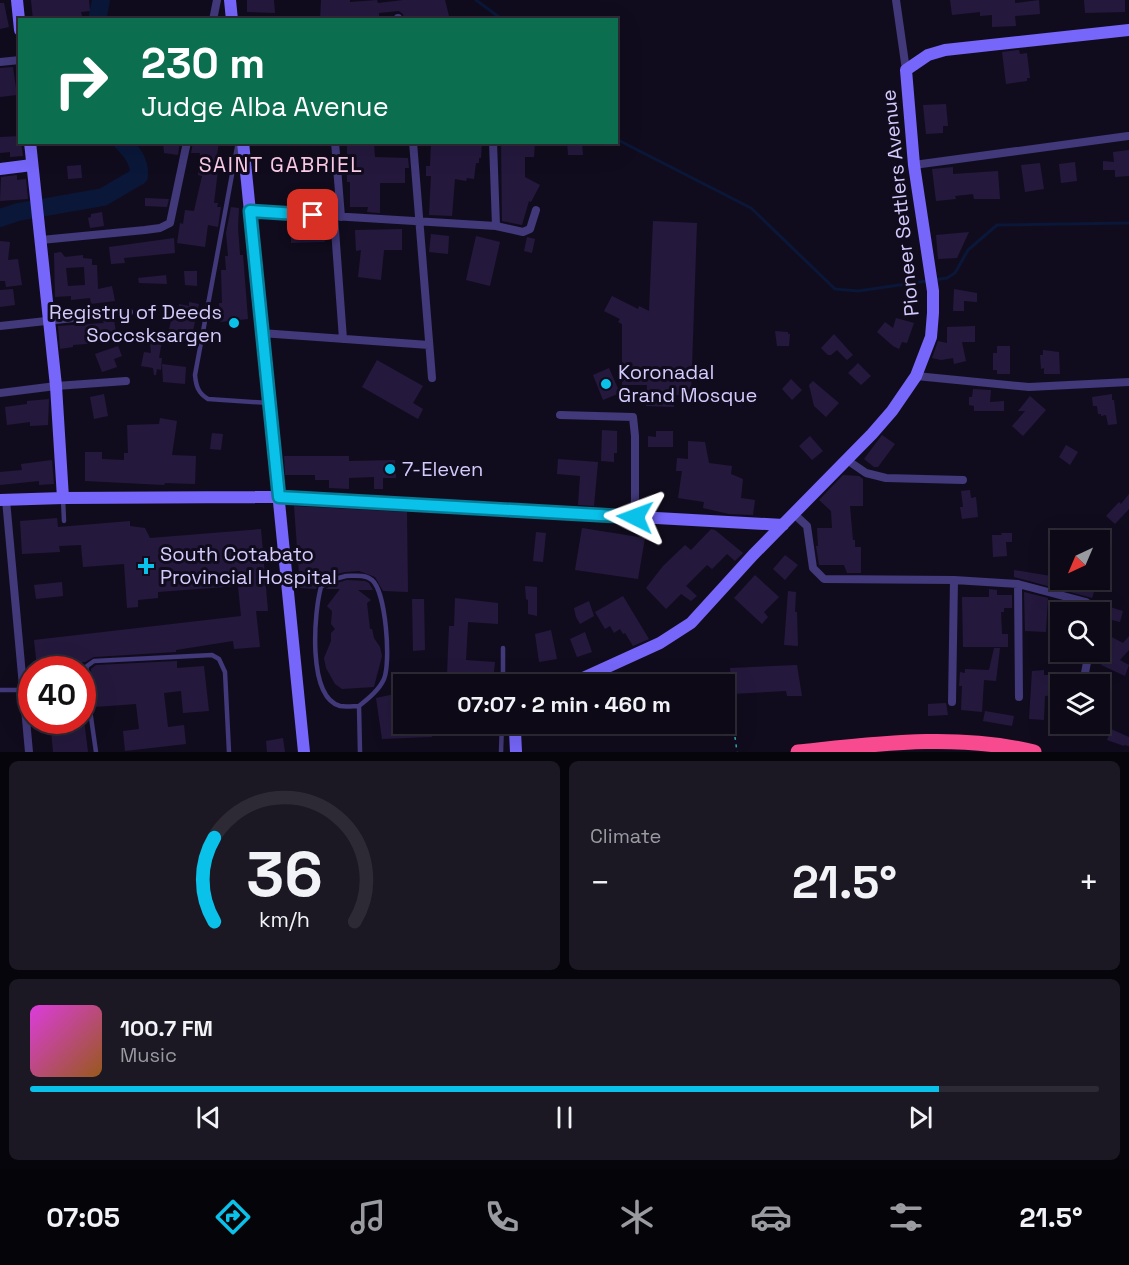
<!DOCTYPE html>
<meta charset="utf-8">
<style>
body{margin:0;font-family:"Space Grotesk",sans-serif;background:#1b1723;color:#f1f3f6;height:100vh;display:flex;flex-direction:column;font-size:22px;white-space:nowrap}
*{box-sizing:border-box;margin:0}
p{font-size:20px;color:#9a9aa1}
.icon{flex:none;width:33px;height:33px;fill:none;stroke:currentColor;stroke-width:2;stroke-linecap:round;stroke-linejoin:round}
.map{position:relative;height:752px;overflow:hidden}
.details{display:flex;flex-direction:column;gap:9px;padding:9px;background:#07050c;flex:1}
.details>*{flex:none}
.hud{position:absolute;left:18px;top:18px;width:600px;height:126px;border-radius:0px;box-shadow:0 6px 24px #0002,0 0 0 2px #2d2a35;background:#0b6e4f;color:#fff;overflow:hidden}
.needle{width:39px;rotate:224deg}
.controls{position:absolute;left:1050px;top:530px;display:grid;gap:12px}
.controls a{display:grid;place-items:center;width:60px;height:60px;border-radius:0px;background:#0d0916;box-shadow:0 6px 24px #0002,0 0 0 2px #2d2a35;font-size:30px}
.speed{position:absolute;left:18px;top:656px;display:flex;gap:12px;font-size:30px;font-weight:700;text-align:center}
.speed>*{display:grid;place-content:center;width:78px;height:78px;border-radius:50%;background:#0d0916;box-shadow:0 6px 24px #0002,0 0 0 2px #2d2a35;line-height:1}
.speed .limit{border:9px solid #d22;background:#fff;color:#111}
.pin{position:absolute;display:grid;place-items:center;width:51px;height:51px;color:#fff;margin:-26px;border-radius:12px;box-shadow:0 3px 9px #0006}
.me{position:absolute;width:66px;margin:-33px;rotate:273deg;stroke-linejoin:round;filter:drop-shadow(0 0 4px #0008)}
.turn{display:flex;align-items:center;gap:21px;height:126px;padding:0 24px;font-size:27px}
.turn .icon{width:78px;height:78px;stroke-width:2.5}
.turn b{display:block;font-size:42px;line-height:51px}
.big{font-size:45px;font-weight:700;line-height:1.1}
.details .card{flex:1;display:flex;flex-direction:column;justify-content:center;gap:9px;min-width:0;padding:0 21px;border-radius:9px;background:#1b1723}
.details .dial{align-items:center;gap:0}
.dial svg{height:156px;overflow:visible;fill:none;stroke:#2d2a35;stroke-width:7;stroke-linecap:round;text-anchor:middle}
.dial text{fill:#f1f3f6;stroke:none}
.song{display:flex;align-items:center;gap:18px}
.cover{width:72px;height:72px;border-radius:9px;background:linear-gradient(135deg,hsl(300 70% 55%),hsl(30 70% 35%))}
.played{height:6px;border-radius:3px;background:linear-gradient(90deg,#0ac1ea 85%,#2d2a35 85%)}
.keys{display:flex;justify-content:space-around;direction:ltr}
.heat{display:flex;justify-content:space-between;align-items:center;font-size:33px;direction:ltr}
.details .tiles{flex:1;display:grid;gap:9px;grid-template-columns:1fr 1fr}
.card:last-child{grid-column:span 2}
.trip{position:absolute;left:393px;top:674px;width:342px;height:60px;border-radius:0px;background:#0d0916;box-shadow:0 6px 24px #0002,0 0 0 2px #2d2a35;font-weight:700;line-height:60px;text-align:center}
.dock{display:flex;height:96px;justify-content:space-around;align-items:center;background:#050409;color:#9a9aa1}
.dock .icon{width:42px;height:42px}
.dock .selected{color:#0ac1ea}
.dock b{font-size:27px;color:#f1f3f6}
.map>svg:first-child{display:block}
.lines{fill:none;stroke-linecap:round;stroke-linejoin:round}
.stream{stroke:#0a1738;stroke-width:3}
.river{stroke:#0a1738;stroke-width:18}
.building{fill:#24193d;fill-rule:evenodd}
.path{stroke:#32a7aa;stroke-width:1.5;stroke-dasharray:3 4.5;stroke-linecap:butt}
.lane{stroke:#41397a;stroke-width:4.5}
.street{stroke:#41397a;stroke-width:8}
.secondary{stroke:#7666f9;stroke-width:12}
.highway{stroke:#f84b8f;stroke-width:15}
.route-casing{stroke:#067d98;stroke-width:15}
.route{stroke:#0ac1ea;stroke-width:10}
.poi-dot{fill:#0ac1ea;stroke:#110c1d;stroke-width:2}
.labels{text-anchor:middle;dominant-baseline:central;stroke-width:6;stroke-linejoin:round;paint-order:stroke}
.street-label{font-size:20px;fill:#d4cbfd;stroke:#110c1d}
.poi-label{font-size:20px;fill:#d4cbfd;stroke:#110c1d;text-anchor:start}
.neighbourhood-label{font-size:21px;letter-spacing:1.5px;fill:#fdcce7;stroke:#110c1d}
</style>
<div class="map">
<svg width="1129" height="752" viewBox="0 0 1129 752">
<rect width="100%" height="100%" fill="#110c1d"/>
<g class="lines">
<path class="stream" d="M476,0L503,20
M616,139L751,208L835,289L858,291L927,281
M933,280L947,278L955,273L968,250L997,225L1129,223"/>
<path class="river" d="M97,20L101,0
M0,218L18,212L103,197L139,176C140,161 132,152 122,142"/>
</g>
<path class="building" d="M31,0H89L90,11L81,12L83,20H33Z
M247,0H274L275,13L247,12Z
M321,0H350V2L377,0L378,3L403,0H445L450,20H404L403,14L399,11L379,13V20H320Z
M950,0H1015V3L1039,0L1040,14L1015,16L1016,26L992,27V15L980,16V12L952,15Z
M1084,0H1125V12L1085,13Z
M0,3H4L9,27L0,29Z
M1019,50L1020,54L1027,53L1030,78H1027V81L1006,84L1002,52Z
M13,67L17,95L0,97V68Z
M946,104L948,126H943V133L926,134L923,105Z
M20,136L23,156L10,157V152L0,153V137Z
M163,142H180L178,155L164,153Z
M193,142H219L216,162H219L214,203H218L217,207H221L218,227L208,225L205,247L177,243L180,223L183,224L185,210L194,211L202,176L198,175L200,153H191Z
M347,142H374L375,157L408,158L409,168H405V183H380V213L367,212L368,207H350V182H347Z
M431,142H482L481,158H479V163H476L474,179L467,178L466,181L455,179L452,216L429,215L431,176H426V166H430Z
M501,142H535L534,157H525V177L540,185L531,202L529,201L522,225L502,221Z
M567,142H582L583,155H568Z
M1129,150V176L1115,177V170H1103V161L1114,162L1113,152Z
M1075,162L1077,181L1061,183L1059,164Z
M1040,163L1044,189L1025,192L1021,165Z
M81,165L82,178L68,179L67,166Z
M953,167V174L998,171L1000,199H974L973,194L955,196L956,199L936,201L932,169Z
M17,175V180L26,179L28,199L0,201L1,177Z
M145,198L169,199L167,207L145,206Z
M231,207L239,208L238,227L240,255H243L248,319L220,322L219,303H222L221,270H226L225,256H228L226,233Z
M102,212L104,226L90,228L88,218L91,217V214Z
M653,221L697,223L691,395H674V407L646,406L647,385H622V324L618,322L620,319L604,311L612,296L638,309L639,306L649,311Z
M324,224L325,242L291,243V225Z
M402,229V250H384L381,280L358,277L361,250L356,251L355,230Z
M969,232L957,258L938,259L936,235Z
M431,234L449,236L448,254L429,252Z
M476,236L500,242L490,286L466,280Z
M527,237L535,239L532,253L524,251Z
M174,238L175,253L124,258L125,263L111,264L109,247Z
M0,241L10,242L8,260L18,259L22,285L6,287L5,281H0Z
M61,252L65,257L83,255V258L92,259V265H97L98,289L112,286L115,301L91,304L90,298L71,300V296L55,297L54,253ZM84,267L85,285L68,286L66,268Z
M184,271H197V286L185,285Z
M166,275L167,284L139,283L138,278Z
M13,289L15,305L0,307V290Z
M954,289L977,293V302L964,301V311H953Z
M189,302L199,304L192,335L169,329L172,317L175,318L176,314L178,315L179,304L189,306Z
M896,318L914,323L907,343L902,342L899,349L893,346L877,332L885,322L893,328Z
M114,320L116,332L97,334L98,343L73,345V347L60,349L58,326L104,323L103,321Z
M975,326V342H962L966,361L954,364L953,358L941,360L932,358L938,341L947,343V327Z
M164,329L166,341H162L159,358H162L161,370L157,369L156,375H154L153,368L141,366L144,352L151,353L149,334Z
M775,331L788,332V334H790L789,346H777Z
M834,334L853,355L847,360L837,350L831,355H828L821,348Z
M118,346L122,356L114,359L117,367L102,372L95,354Z
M997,346H1010V374H997V370H993V353H997Z
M1043,350L1059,352L1060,374H1044V368L1041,369L1040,355H1043Z
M377,360L423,386L413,403L423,409L418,419L362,387Z
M858,363L871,376L861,385L848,373Z
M162,364L186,367L185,384L163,382Z
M609,368L620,393L603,400L593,375Z
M791,379L802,390L792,400L782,389Z
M813,381L839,403L826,417L814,406L809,385Z
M973,389L991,390L990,402L1004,401V411H974V406L969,405V397H972Z
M104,394L108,416L94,419L90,397Z
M1112,394V400H1114L1117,424L1108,425L1106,415L1101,416V414H1098L1097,406H1093L1092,397Z
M1030,396L1046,410L1023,436L1012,426L1025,411H1018Z
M49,399L48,425L30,426V422L7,425L5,407L27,404V401Z
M160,418L177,421L172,455L196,456L195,484L165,483L164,485L85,481V452H102V459L124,460V453H128L127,425L159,424Z
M602,430L617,431V453H614V462L601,461Z
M656,431H673V447H648V436L656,437Z
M212,433L223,434L221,450L210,449Z
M882,435L895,444L878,467H874L864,459Z
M810,436L823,451L812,460L799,446Z
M688,441L705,442L709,463L732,466L731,474L743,479L741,498L755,500L753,515L729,514L703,508L704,502L678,498L682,471H676L677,458L688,459Z
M1066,445L1078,452L1070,465L1059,457Z
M284,456H349V461L395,460L396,478H383V489H374V477L349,478V489L329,488V480H315V475H285Z
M558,459L598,462L594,506L578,505L580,476L557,474Z
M52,460L54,484L39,485V481L0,485V472L22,470L21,464Z
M843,475L859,476L863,479V506H850L853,540H855V547H861V573H847L844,565H819L816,546H818L817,528H832L831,511L819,500Z
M970,490L971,498L976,497L978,517L962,519L960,507H963L961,491Z
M1129,494V509L1115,524L1106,516L1119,502L1121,504Z
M294,506L407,512L408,592L383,591L375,577L359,571L345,572L329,576L318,583L316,589L300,588Z
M57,518L58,527L130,521V526L145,528L150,538L261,529L268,611H256L260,647L234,649L233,641L176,650V652L94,657L85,662L70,663L71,669L37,667L34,640L241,616L238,586L158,592V598L138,600V607L127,608L124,564L83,567L81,545L59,546L60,552L22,554L20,521Z
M582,528L645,538L638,579L575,570Z
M711,529L715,530L743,553L735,561L727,554L712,569L707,565L686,586L697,596L691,601L681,594L666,609L646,588L663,566L685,545L691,550Z
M536,532L546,533L543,562L533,561Z
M1001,533H1012V542H1006L1007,556L993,557L992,535H1002Z
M785,555L798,565L785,580L773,569Z
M1014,570L1051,576V579L1070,585L1071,579H1081L1091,582L1088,590L1094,592L1092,598L1014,577Z
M755,575L779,597L764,612L768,617L762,624L734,598Z
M347,580L365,581L369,583L373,590H358L371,600L367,603L370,629H372L374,638L380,647L382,656L374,687L342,689L335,684L326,668L324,658L331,641V633L335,629L331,624L332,611L327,606L340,589H326L333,584Z
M62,582L63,596L36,599L34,585Z
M525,586L537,587V616L528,614V600L526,599Z
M989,589L997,590V595H1012V608H1004V612H1001L1002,634H1008V647H963L962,597H989Z
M788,591L796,592L795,612H797L798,646L784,645Z
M1024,592L1048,598L1046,632L1025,631Z
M623,596L649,639L633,646L625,633L623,634L620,629L614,633L610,626L605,629L595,612Z
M455,598L498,603V624L468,622L466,660L495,662L493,681L468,679V675H447L449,626H454Z
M412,599H424L425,650L413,651Z
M589,601L594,616L580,624L576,617L574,608Z
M1110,607L1123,611L1120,622L1104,618L1106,609L1109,610Z
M1059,620L1060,655L1051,654L1052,648H1049Z
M551,630L557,659L539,662L535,634Z
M585,632L592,652L577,657L570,639Z
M1106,634L1123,643L1129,636V650L1120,660L1129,665L1125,676L1101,665L1108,649L1102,646L1104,643L1102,642Z
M994,648H1000L996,681L984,680L982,712L961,710L962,686H959L960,672L965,673V669L989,670Z
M177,661V668L204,666L209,711L183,713L181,691L164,693L168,727L184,725L186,744L125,751L123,731L139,729L136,704L94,707L91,669L96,665Z
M797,665L802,696H787L786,691L732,694L730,668Z
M1044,670V675H1053V679H1060V695L1045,696L1044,720L1029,719L1032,671Z
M404,692V723H430L432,737L382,739L376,698Z
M946,703L948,715L928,716V704Z
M985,711L1014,716L1012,726L983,721Z
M50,720H84L88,752H53Z
M1111,729L1129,737V746L1124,745V746L1107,740Z
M283,738L285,752H267L266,741Z"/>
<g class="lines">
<path class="path" d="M735,737L737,752"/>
<path class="lane" d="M238,142L195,375C196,386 198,393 208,399L269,403
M63,499L64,521
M346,576C354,576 365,574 372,580C386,592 391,662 384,679C379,690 369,698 359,706C354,706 346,707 340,706C307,697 314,612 321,587L331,580Z
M503,684V648
M0,690H24
M359,706L360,752
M96,752L85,675L87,666L94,661L212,655L219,659L225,672L229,752
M501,752L502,723"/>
<path class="street" d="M896,0L906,70
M398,18V20
M213,20L217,0
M0,62L20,60
M335,142L341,217
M413,142L432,378
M493,142L496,226
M914,165L1128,136
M250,211L496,226L523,232L530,229L536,210
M334,216L343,339
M41,240L145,230L160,228L170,223L187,142
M0,326L129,312
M261,333L429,345
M916,376L1029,387L1129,382
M0,393L56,386L126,381
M560,415L633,417L635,436V517
M847,460L866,473L886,478L963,480
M6,500L29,752
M794,514L807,526L813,568L824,579L954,580L1018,584L1086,602L1093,607L1094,612
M1018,584L1019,697
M1083,684L1089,651
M952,702L954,580"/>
<path class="secondary" d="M17,0L20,30
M230,0L232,20
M30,142L56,386L63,498
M243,142L304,752
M0,169L32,165
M0,500L63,498L279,497L783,525
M570,684L660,643L691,623L753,555L872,434L892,411L916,376L931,337L933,313V291L914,165L906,70L928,55L945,50L1129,30
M516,752L515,731L517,723"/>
<path class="highway" d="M798,752C876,744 956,733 1034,752"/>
</g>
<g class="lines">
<g class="route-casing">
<path id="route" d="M313,215L250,211L279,497L635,517"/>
</g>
<use href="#route" class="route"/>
</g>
<g class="poi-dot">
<circle cx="234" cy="323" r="6"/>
<circle cx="606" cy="384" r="6"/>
<circle cx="390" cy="469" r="6"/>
<path d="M143 557h6v6h6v6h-6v6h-6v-6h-6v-6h6z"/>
</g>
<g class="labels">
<g class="street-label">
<text transform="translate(900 203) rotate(-96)">Pioneer Settlers Avenue</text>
</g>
<g class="poi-label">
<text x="222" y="312" text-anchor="end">Registry of Deeds<tspan x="222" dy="23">Soccsksargen</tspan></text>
<text x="618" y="372">Koronadal<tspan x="618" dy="23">Grand Mosque</tspan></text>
<text x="402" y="469">7-Eleven</text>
<text x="160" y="554">South Cotabato<tspan x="160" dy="23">Provincial Hospital</tspan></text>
</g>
<g class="neighbourhood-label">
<text x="281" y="164">SAINT GABRIEL</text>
</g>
</g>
</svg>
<div class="controls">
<a><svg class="needle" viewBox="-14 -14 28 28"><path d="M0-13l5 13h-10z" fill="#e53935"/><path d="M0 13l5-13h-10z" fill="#9a9aa1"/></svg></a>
<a><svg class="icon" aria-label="search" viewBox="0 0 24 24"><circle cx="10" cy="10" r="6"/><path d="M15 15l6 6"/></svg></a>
<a><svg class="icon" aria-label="layers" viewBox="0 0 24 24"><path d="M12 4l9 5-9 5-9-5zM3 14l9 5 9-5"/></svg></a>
</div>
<div class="speed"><div class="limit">40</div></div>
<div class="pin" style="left:313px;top:215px;background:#d93025"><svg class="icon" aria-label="arrive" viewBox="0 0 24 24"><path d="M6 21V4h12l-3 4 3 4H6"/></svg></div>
<svg class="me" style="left:635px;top:517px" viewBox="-20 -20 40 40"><path d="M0-17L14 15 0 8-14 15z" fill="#0ac1ea" stroke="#fff" stroke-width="4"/></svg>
<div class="trip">07:07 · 2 min · 460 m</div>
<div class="hud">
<div class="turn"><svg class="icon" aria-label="right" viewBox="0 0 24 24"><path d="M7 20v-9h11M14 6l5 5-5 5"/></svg><div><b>230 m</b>Judge Alba Avenue</div></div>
</div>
</div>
<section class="details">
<div class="tiles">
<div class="card dial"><svg viewBox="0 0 100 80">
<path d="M14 69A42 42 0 1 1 86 69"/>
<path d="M14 69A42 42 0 0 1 14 26" stroke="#0ac1ea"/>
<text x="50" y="56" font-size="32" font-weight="700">36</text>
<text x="50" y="72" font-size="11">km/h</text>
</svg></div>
<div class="card"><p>Climate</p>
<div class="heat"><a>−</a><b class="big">21.5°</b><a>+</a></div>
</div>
<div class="card">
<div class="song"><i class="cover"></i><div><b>100.7 FM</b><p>Music</p></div></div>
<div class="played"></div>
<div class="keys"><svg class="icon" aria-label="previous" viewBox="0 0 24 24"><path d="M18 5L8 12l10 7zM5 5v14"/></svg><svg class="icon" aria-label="pause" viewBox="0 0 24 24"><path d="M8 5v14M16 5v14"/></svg><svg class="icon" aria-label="next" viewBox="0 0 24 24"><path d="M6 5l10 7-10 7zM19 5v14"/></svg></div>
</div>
</div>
</section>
<nav class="dock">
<b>07:05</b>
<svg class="icon selected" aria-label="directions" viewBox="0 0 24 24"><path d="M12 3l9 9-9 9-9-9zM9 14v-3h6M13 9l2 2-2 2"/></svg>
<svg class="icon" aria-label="music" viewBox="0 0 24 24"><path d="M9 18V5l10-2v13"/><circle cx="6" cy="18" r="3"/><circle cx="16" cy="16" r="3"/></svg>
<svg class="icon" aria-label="phone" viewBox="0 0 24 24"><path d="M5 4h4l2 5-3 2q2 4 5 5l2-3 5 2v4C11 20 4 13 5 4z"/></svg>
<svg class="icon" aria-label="climate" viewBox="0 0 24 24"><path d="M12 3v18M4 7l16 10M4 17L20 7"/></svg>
<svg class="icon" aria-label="car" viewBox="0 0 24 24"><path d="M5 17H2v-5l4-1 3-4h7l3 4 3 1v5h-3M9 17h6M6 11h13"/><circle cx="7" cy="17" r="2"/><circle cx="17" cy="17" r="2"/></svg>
<svg class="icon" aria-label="filters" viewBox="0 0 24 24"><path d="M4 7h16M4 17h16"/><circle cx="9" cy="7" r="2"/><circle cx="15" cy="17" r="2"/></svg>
<b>21.5°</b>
</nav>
